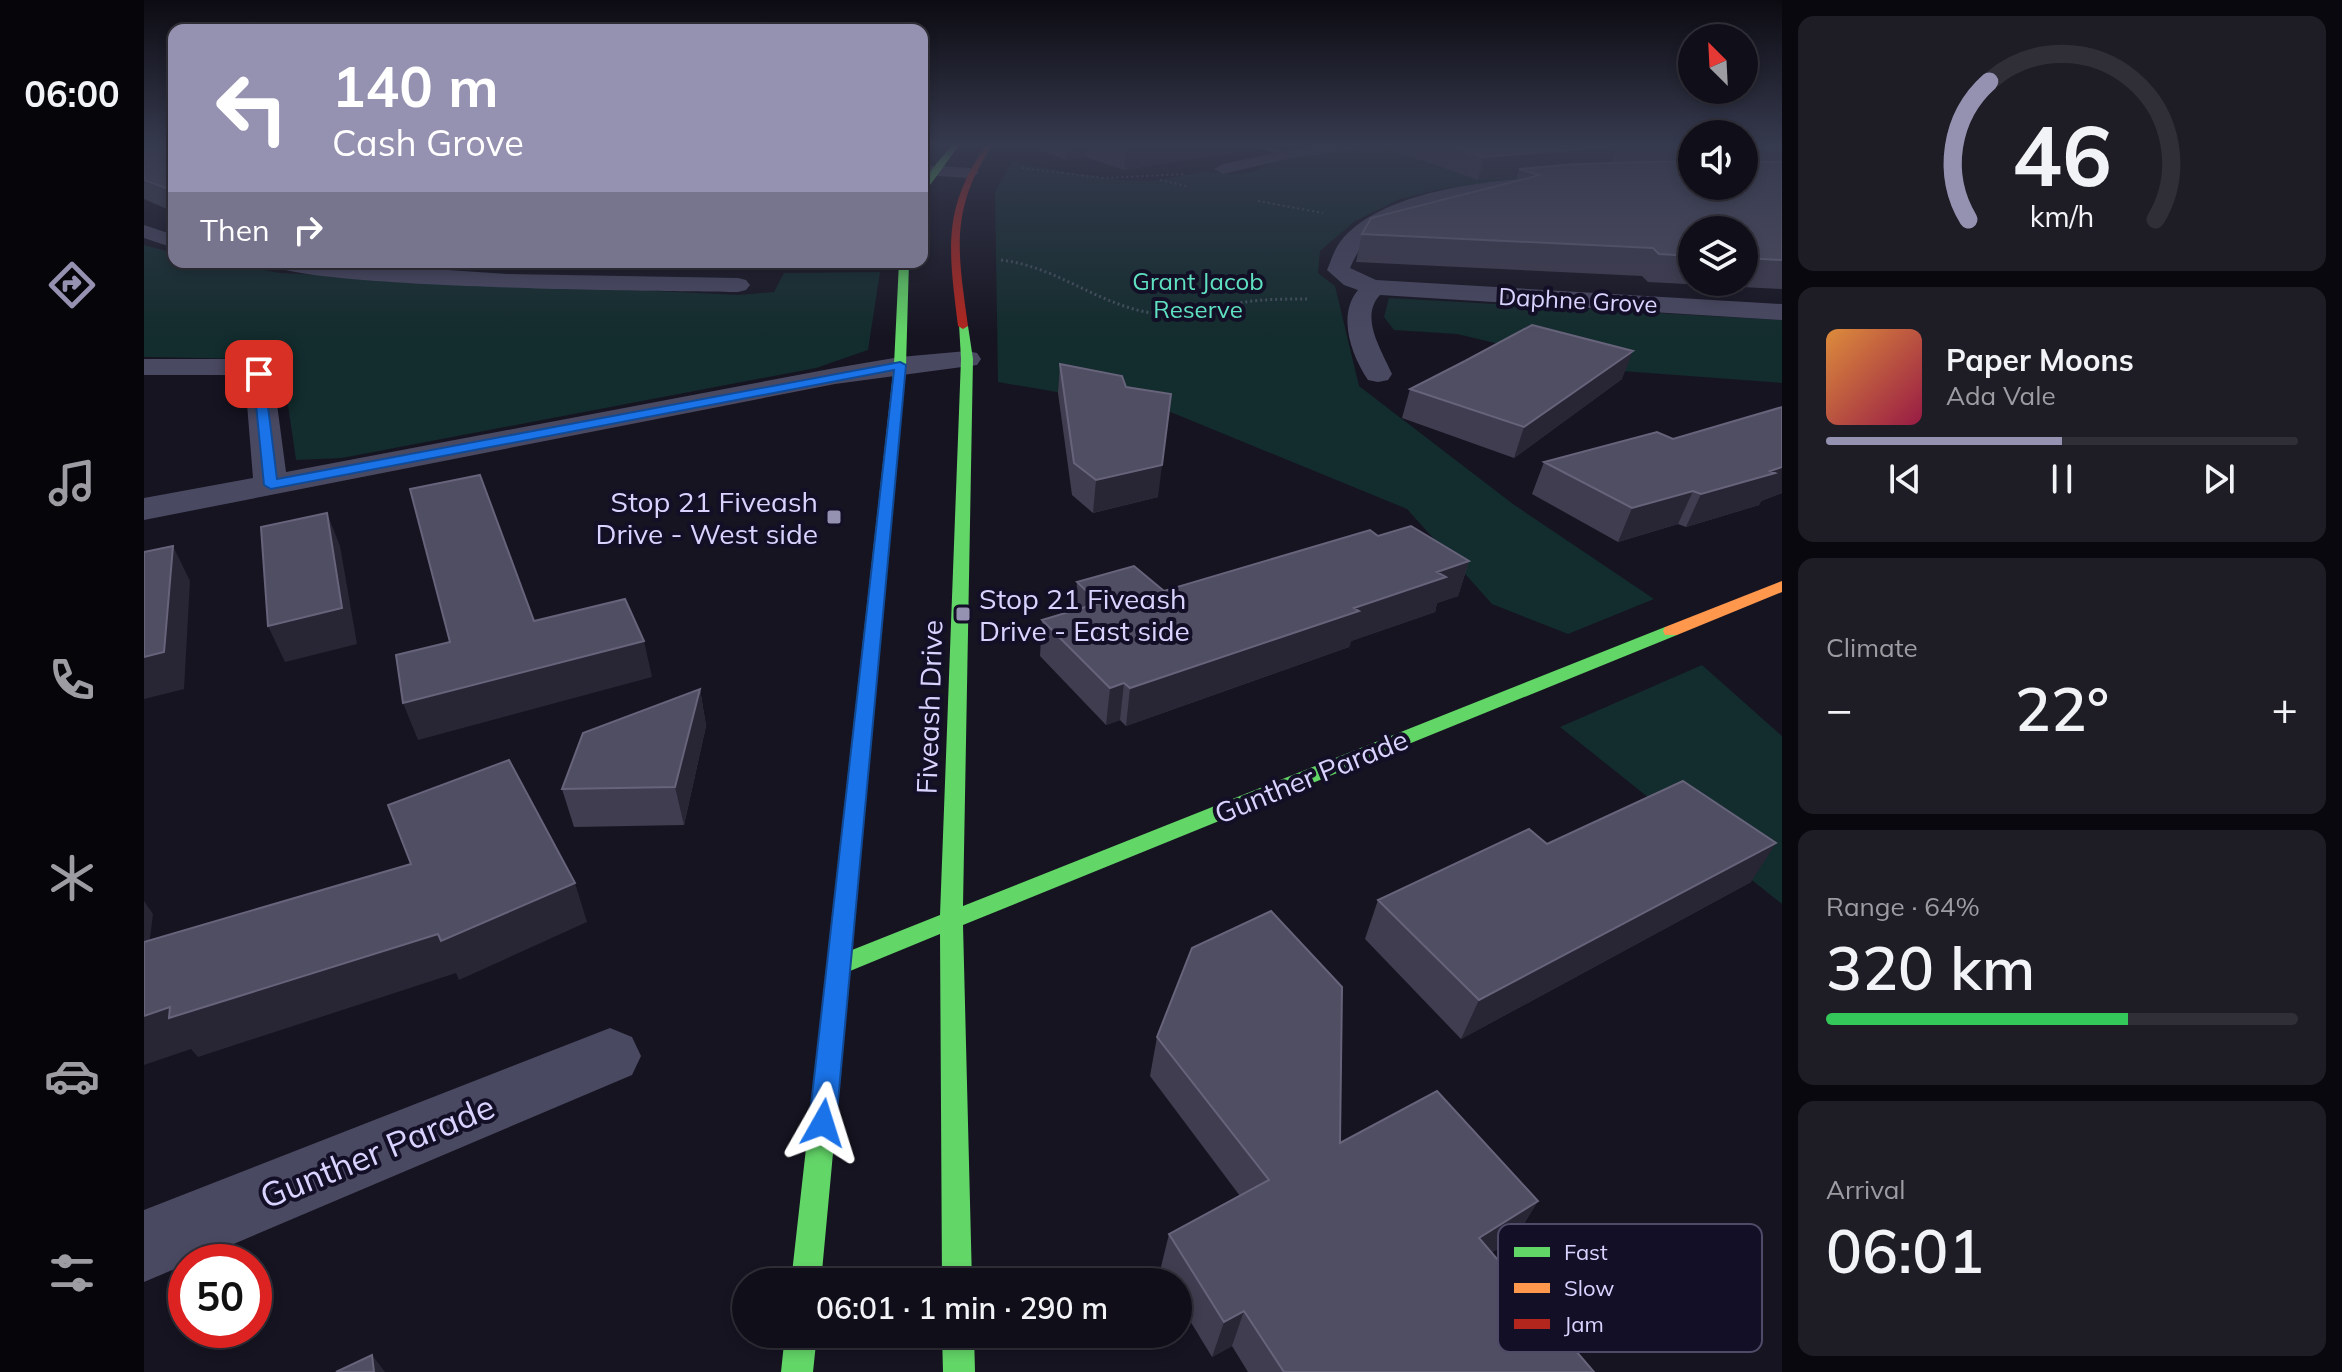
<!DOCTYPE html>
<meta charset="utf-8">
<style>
body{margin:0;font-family:Mulish,sans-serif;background:#1e1d26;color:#f1f3f6;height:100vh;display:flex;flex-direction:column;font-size:30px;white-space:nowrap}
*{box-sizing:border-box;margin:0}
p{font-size:26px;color:#9c9ca2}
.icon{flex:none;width:44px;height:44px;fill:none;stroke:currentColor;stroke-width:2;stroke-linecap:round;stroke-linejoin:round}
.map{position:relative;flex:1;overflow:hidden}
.panel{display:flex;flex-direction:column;gap:16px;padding:16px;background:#09080e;width:560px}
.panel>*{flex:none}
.banner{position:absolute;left:24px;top:24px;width:760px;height:244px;border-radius:16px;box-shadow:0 4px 12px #0003,0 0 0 2px #302f38;background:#9591b1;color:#fff;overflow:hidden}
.needle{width:52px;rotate:336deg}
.buttons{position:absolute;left:1534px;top:24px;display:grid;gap:16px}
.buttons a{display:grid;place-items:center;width:80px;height:80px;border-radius:50%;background:#100f19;box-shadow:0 4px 12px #0003,0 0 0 2px #302f38;font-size:40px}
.speed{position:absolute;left:24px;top:1244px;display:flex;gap:16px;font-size:40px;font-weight:700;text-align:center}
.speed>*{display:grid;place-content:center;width:104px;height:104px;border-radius:50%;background:#100f19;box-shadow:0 4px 12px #0003,0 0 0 2px #302f38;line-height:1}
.speed .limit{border:12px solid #d22;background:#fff;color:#111}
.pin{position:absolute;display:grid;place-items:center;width:68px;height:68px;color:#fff;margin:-34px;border-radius:16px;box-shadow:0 4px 12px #0006}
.me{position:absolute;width:88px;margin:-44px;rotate:6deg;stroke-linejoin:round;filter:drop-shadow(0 0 6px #0008)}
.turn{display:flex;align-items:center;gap:28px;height:168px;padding:0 32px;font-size:36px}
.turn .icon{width:104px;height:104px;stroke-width:2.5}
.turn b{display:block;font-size:56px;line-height:68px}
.then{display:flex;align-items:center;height:76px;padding:0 32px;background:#0003;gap:16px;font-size:30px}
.big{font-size:60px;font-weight:600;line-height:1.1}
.panel .tile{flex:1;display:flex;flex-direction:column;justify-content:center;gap:12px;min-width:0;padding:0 28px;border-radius:16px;background:#1e1d26}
.panel .dial{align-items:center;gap:0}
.dial svg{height:208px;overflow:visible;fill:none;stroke:#302f38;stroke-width:7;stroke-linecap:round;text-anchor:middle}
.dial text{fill:#f1f3f6;stroke:none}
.song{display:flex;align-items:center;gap:24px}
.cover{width:96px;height:96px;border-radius:12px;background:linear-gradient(135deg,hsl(30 70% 55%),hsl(340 70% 35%))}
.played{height:8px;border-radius:4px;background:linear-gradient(90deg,#9591b1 50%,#302f38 50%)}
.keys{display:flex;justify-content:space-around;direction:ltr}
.heat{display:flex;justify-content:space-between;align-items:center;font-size:44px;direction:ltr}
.charge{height:12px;border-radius:6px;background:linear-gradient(90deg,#34c759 64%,#302f38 0)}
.trip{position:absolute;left:588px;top:1268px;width:460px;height:80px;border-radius:40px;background:#100f19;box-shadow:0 4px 12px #0003,0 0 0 2px #302f38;font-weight:600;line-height:80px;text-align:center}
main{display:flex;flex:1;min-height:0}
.tabs{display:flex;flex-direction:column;width:144px;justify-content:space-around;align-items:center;background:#06060a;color:#9c9ca2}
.tabs .icon{width:56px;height:56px}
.tabs .on{color:#9591b1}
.tabs b{font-size:36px;color:#f1f3f6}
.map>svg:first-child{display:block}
.green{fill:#132c2d}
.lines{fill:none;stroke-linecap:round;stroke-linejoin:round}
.path-far1{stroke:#44505f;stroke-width:2;stroke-dasharray:2 3;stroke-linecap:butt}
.path{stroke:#44505f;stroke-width:3;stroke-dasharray:2 3;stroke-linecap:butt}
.lane{fill:#4a4962;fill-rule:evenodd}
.street{fill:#4a4962;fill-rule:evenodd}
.fast{fill:#63d668;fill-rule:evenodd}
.slow{fill:#ff974d;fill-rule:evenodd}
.jam{fill:#b3261e;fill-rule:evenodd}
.wall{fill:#403d50;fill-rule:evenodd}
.shaded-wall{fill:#282635}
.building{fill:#504e63;stroke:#66637b;stroke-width:2}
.route{fill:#1a73e8;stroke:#114b97;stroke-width:2}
.poi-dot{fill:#9591b1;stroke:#130f26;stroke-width:3}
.labels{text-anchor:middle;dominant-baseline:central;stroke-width:8;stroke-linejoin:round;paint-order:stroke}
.far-park-label{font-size:24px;fill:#5fe0c0;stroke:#130f26}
.far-street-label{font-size:24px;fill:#d9d4ff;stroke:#130f26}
.poi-label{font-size:28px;fill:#d9d4ff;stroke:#130f26;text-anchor:end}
.street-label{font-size:28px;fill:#d9d4ff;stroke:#130f26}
.near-street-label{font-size:34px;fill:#d9d4ff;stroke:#130f26}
.key{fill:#130f26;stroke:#4e4a67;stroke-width:2}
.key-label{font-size:22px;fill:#d9d4ff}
</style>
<main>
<nav class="tabs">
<b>06:00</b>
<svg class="icon on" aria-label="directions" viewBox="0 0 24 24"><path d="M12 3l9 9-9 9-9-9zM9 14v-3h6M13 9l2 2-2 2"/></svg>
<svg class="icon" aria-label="music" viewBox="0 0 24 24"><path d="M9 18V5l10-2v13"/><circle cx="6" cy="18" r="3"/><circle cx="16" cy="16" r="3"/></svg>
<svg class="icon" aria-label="phone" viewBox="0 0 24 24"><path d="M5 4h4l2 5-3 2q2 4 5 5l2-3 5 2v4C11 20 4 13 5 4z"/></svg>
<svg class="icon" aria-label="climate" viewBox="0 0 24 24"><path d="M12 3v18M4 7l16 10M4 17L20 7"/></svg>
<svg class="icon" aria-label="car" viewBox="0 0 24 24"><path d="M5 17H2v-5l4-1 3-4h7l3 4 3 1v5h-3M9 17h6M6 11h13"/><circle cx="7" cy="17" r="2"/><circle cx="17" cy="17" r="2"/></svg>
<svg class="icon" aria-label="filters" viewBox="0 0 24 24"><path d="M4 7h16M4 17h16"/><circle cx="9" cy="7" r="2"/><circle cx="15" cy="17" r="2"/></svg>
</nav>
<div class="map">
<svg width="1638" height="1372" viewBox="0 0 1638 1372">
<rect width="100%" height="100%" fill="#161421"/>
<path class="green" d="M1241,144L1548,172L1344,183L1297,189L1256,199L1211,221L1176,251L1174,273L1191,286L1215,386L1369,504L1510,599L1424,634L1348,604L1263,509L1024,411L854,382L851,191L869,161C914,170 960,182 1005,181C1024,180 1043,173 1061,172C1087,172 1104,179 1126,162Z
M0,245L30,253V262H77L136,273L595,295L630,292L640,273L736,272L724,350L672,368L198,458L152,460L138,364L110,359L0,357Z
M1245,298L1638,320V383L1465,370L1313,334L1250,330L1240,317Z
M1558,665L1638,736V904L1416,727Z"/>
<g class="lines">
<path class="path-far1" d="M878,168L960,178L1042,174
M1016,180L1042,186
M1114,201L1179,213"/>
<path class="path" d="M857,260C910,266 951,302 1002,312C1035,318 1069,307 1101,302C1121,299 1142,299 1163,299"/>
<path class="lane" d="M1104,144H1118L1148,154L1143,157Z"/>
<path class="street" d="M1176,144H1219L1211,149L1143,159L1079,174L1070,169L1079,164Z
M778,165L826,168L835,173L826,178L778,175Z
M1410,176L1417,178L1419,182L1417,186C1348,203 1239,187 1206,268L1232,280L1638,304V320L1236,295C1215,317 1238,351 1248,374L1244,380L1234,382L1224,380C1207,355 1193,315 1214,290L1200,285L1183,270C1187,261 1190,250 1196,242C1238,189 1347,181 1410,176Z
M0,225L30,235V248L0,238Z
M123,262H186L363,274L594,278L602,280L606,285L602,290L594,292C537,291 142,289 123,262Z
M823,351L833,353L837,359L833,365L691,384L0,520V498L109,478L101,379L87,375H0V359H87L125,368L129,374L142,472L691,368L756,357Z
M466,1028L488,1037L497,1056L488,1075L0,1282V1210Z"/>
<path class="fast" d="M809,144H816L778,196C778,176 797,159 809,144Z
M755,262H765L762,365L708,950L796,915L817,359L815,324L824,326L829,359L819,906L1521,627H1533L1535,631L1533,635L819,925L828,1282H798L796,934L706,971L677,1282H647L750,365Z
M641,1334H673L669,1372H637Z
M798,1334H830L831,1372H799Z"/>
<path class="slow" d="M1638,581V592L1533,635H1521L1519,631L1521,627Z"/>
<path class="jam" d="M843,144H849C805,210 814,252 824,326L819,329L814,326C805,251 797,209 843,144Z"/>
</g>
<path class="wall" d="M0,144H30V212L0,199Z
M881,144H1110L1109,149L980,170L942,157L922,160Z
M1232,144H1548V186L1600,144H1638V289L1504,282L1498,276L1212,262L1218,234L1372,182L1373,177L1334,180ZM1548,230H1600V282H1548Z
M916,364L1014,497L949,513L928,495L914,393Z
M1478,379L1370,458L1258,418L1266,389Z
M1638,407V493L1617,501L1615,505L1542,527L1534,524L1474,542L1388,494L1400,462L1529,439Z
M1234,536L1325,561L1314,596L1293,603L1291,612L1207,641L1205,647L982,726L976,720L962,725L896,656L898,620L931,610L933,582L1020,591Z
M556,689L562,726L540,825L430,827L418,789Z
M1403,844L1607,882L1317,1039L1221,939L1234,900Z
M1013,1037L1196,1143L1394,1201L1371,1238L1347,1253L1450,1372H1104L1088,1346L1068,1357L1034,1301V1282H1023L1016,1271L1025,1234L1096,1196L1006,1076Z"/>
<path class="shaded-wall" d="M923,144H943L942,157L922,160Z
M1003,144H1110L1109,149L980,170L982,147Z
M1473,146L1465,169H1375L1373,177L1334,180L1340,157Z
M1489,351L1478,379L1370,458L1380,427Z
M1027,394L1014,497L949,513L952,480Z
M1638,467V493L1617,501L1615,505L1542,527L1557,494Z
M1549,491L1534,524L1474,542L1488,508Z
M183,513L196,546L213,644L141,662L124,626Z
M29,546L46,581L40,689L0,699V657Z
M1325,561L1314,596L1293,603L1291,612L1207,641L1205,647L982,726L986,688L1210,608L1293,572Z
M500,641L508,677L274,740L259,703Z
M980,683L976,720L962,725L966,688Z
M556,689L562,726L540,825L531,787Z
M1632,843L1607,882L1317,1039L1335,1000Z
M431,883L443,922L315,980L312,973L54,1057L47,1049L0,1065V1016Z
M0,901L9,914L0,987Z
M1394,1201L1371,1238L1313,1274L1335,1238Z
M1100,1311L1088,1346L1068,1357L1080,1322Z
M228,1355L241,1372H230Z"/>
<path class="building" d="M0,144H30V191L0,180Z
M972,144H1003L982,147Z
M1301,144H1548V146H1473L1340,157Z
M1600,144H1638V150L1609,148L1606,150L1607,162H1638V260L1600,258V230H1548V256L1515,254L1509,248L1218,234L1227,218L1396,175L1375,169L1432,164L1548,161V186H1600Z
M1388,325L1489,351L1380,427L1266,389L1321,361Z
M916,364L978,376L982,387L1027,394L1018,465L952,480L930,463Z
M1638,407V467L1626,471L1631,473L1557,494L1549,491L1488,508L1400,462L1513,432L1529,439Z
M336,475L390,621L481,599L500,641L259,703L252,655L306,642L266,489Z
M183,513L198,608L124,626L117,527Z
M1267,526L1325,561L1293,572L1302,577L1210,608L1215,611L986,688L980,683L966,688L898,620L955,603L933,582L990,566L1020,591L1226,530L1234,536Z
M29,546L20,652L0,657V552Z
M556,689L531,787L418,789L439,733Z
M365,760L431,883L297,941L294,934L25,1018L26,1007L0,1016V942L267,864L244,805Z
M1539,781L1632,843L1335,1000L1234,900L1385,829L1403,844Z
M1127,911L1198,987L1196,1143L1293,1091L1394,1201L1335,1238L1450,1372H1140L1100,1311L1080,1322L1025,1234L1125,1180L1013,1037L1048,948Z
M228,1355L230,1372H192Z"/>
<linearGradient id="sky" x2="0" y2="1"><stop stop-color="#0c0b12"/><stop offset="0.43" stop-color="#363a4e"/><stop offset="1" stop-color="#363a4e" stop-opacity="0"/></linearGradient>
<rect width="1638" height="336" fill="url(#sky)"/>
<path class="route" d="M756,362L762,365L692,1123L688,1132L679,1136L669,1132L665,1123L750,370L127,489L120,485L109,374L115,371L120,374L133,479Z"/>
<g class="poi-dot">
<rect x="682" y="509" width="16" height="16" rx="4"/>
<rect x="811" y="606" width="16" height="16" rx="4"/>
</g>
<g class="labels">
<g class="far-park-label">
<text x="1054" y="281">Grant Jacob<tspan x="1054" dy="28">Reserve</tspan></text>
</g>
<g class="far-street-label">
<text transform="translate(1434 300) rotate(3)">Daphne Grove</text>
</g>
<g class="poi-label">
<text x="674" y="501">Stop 21 Fiveash<tspan x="674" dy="32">Drive - West side</tspan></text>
<text x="835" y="598" text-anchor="start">Stop 21 Fiveash<tspan x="835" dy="32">Drive - East side</tspan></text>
</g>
<g class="street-label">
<text transform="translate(785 707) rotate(-88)">Fiveash Drive</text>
<text transform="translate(1167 776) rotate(-22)">Gunther Parade</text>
</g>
<g class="near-street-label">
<text transform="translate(233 1151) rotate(-22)">Gunther Parade</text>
</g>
</g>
<rect x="1354" y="1224" width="264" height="128" rx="12" class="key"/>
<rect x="1370" y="1247" width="36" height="10" fill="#63d668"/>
<rect x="1370" y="1283" width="36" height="10" fill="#ff974d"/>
<rect x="1370" y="1319" width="36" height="10" fill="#b3261e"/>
<g class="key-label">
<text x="1420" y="1260">Fast</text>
<text x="1420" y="1296">Slow</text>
<text x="1420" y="1332">Jam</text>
</g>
</svg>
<div class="buttons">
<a><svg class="needle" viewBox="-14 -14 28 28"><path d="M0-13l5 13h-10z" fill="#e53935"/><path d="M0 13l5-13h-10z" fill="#9c9ca2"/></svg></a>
<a><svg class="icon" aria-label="sound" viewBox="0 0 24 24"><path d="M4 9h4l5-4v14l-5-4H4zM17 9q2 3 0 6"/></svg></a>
<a><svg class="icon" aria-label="layers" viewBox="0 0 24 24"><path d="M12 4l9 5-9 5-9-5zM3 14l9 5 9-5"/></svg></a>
</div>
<div class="speed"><div class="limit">50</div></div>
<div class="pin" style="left:115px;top:374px;background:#d93025"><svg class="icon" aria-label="arrive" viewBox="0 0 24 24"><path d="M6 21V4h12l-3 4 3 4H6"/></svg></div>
<svg class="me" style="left:679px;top:1123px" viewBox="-20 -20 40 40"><path d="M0-17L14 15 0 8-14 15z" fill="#1a73e8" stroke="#fff" stroke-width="4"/></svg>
<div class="trip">06:01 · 1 min · 290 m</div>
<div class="banner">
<div class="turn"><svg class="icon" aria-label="left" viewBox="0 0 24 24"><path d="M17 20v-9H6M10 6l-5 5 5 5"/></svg><div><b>140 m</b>Cash Grove</div></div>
<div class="then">Then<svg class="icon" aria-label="right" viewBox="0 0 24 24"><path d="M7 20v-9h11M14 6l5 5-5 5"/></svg></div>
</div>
</div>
<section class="panel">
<div class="tile dial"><svg viewBox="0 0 100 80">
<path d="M14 69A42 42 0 1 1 86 69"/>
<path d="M14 69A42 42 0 0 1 22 16" stroke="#9591b1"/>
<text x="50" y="56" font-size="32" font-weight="700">46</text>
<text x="50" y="72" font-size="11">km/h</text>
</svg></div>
<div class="tile">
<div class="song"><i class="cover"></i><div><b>Paper Moons</b><p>Ada Vale</p></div></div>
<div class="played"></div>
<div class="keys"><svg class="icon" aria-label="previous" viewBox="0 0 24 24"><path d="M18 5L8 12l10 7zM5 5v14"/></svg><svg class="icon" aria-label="pause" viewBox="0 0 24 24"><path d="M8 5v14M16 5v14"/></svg><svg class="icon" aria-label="next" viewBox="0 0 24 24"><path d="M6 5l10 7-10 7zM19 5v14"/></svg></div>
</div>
<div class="tile"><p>Climate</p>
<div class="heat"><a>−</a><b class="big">22°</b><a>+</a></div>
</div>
<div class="tile"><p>Range · 64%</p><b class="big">320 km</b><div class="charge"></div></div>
<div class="tile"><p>Arrival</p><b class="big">06:01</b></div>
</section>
</main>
